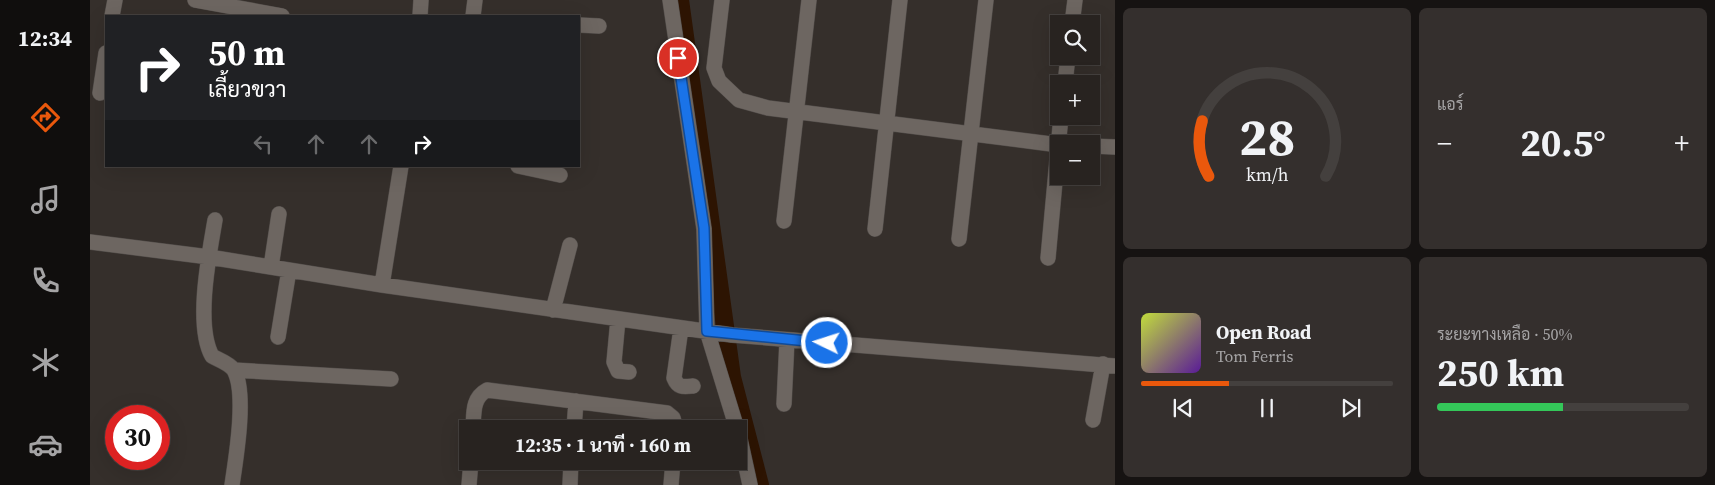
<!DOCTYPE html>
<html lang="th">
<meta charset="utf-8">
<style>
body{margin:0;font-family:"Source Serif 4",Sarabun,serif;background:#342f2d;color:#f1f3f6;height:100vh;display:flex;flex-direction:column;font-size:19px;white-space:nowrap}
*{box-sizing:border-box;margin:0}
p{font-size:16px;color:#a5a4a5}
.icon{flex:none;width:28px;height:28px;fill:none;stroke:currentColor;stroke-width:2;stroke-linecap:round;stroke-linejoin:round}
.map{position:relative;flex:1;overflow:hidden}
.sheet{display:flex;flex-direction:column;gap:8px;padding:8px;background:#161312;width:600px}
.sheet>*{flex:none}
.banner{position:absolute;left:15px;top:15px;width:475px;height:152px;border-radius:0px;box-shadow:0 5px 20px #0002,0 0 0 1px #44403e;background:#202124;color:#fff;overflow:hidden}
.controls{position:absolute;left:960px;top:15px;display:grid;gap:10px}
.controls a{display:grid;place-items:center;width:50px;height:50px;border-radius:0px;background:#282320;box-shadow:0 5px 20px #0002,0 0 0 1px #44403e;font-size:25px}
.speed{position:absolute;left:15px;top:405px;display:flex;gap:10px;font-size:25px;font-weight:700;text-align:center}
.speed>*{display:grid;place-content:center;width:65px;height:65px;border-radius:50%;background:#282320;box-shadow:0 5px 20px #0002,0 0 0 1px #44403e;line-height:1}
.speed .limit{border:8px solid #d22;background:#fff;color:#111}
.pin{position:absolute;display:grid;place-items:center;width:42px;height:42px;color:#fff;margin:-21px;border:2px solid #fff;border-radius:50%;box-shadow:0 1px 5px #0007}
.me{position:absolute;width:55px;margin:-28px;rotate:274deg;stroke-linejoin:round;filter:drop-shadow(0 0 4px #0008)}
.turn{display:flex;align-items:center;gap:18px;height:105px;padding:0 20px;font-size:22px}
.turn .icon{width:65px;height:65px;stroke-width:2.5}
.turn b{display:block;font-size:35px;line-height:42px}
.lanes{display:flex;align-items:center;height:48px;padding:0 20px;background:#0003;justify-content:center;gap:25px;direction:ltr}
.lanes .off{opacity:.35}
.big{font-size:38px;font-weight:700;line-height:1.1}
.sheet .card{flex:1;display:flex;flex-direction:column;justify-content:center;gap:8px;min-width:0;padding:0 18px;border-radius:8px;background:#342f2d}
.sheet .dial{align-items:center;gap:0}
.dial svg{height:130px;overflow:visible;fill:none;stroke:#44403e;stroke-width:7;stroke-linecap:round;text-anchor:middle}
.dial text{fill:#f1f3f6;stroke:none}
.song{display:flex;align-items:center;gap:15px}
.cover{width:60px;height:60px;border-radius:8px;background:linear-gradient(135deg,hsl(70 70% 55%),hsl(270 70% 35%))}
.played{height:5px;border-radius:2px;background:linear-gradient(90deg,#ea580c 35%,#44403e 35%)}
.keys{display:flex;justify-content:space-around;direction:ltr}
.heat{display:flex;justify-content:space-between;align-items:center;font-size:28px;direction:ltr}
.charge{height:8px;border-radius:4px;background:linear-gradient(90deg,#34c759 50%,#44403e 0)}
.sheet .tiles{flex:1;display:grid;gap:8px;grid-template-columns:repeat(2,1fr)}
.trip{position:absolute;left:369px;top:420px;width:288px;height:50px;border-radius:0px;background:#282320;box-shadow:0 5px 20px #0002,0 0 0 1px #44403e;font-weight:700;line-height:50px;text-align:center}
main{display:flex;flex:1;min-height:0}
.tabs{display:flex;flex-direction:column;width:90px;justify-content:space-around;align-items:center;background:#100e0d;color:#a5a4a5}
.tabs .icon{width:35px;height:35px}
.tabs .selected{color:#ea580c}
.tabs b{font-size:22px;color:#f1f3f6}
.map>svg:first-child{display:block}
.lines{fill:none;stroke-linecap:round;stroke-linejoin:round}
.canal{stroke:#2d1402;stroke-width:18}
.minor-casing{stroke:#514c49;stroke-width:16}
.minor{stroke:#6d6661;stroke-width:15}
.route-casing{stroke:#114b97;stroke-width:12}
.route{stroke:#1a73e8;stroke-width:9}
</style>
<main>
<nav class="tabs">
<b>12:34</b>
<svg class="icon selected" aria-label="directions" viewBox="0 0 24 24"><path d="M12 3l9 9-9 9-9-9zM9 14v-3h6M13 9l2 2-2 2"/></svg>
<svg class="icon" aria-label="music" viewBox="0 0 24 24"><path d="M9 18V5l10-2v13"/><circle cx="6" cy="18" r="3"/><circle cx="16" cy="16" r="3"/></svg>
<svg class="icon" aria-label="phone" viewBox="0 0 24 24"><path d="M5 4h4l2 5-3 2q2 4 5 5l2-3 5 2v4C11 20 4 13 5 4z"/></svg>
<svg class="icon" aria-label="climate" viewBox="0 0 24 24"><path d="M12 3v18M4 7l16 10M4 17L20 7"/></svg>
<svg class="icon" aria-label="car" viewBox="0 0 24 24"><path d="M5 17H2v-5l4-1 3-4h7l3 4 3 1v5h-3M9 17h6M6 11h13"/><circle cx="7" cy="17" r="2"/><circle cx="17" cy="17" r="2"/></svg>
</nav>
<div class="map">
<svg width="1025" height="485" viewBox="0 0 1025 485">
<rect width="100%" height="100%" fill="#352f2b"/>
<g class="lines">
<path class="canal" d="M590,0L642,377L670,485"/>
<g class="minor-casing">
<path id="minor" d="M105,0L192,16
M580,0L614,229L617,331L647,429
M632,0L624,68L629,81L649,100L678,108L969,145
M22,16L25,0
M330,16L331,0
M383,16L385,0
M982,24L985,0
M489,25L509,26
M975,84L978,56
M10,93L16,53
M1001,146L1025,147
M428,166L470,175
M125,220C119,255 105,325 122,356C129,360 139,363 144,370C157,393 146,458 142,485
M694,221L719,0
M785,229L810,0
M869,239L896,0
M0,242L119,257L292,285L642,335L1025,366
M958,258L971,116
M181,267L189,214
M292,285L311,166
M463,310L480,245
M528,319L524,362L528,371L539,372
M591,328L584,378C588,388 593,387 603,386
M188,337L199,270
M144,370L301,379
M694,404L697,340
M1003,420L1013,364
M383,429C384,413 382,398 397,390L577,413L583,418L586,429
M484,429L486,401
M648,430L660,485
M379,485L381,461
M480,485L481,461
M581,485L583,461"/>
</g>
<use href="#minor" class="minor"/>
</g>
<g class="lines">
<g class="route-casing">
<path id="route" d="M588,58L614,228L617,331L737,343"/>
</g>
<use href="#route" class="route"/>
</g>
</svg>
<div class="controls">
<a><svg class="icon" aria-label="search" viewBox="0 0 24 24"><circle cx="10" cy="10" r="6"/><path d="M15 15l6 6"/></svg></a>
<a>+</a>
<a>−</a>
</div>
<div class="speed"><div class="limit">30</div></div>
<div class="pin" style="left:588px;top:58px;background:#d93025"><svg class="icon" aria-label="arrive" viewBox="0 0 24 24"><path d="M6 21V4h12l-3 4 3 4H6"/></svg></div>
<svg class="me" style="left:737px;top:343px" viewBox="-20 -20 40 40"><circle r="17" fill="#1a73e8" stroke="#fff" stroke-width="3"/><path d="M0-11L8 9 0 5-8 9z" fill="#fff"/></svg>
<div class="trip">12:35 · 1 นาที · 160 m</div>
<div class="banner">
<div class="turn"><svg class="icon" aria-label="right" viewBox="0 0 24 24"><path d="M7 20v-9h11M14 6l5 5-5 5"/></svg><div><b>50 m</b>เลี้ยวขวา</div></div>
<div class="lanes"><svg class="icon off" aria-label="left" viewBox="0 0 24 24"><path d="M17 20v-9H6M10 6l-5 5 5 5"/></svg><svg class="icon off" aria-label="ahead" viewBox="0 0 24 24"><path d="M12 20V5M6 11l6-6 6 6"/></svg><svg class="icon off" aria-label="ahead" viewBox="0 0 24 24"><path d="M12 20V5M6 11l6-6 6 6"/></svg><svg class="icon" aria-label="right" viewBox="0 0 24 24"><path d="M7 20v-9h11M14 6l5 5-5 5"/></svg></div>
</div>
</div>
<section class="sheet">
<div class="tiles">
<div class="card dial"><svg viewBox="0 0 100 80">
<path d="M14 69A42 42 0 1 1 86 69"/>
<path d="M14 69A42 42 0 0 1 10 35" stroke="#ea580c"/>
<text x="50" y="56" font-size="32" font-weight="700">28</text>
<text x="50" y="72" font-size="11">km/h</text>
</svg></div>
<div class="card"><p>แอร์</p>
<div class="heat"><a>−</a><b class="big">20.5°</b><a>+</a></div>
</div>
<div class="card">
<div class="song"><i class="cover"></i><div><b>Open Road</b><p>Tom Ferris</p></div></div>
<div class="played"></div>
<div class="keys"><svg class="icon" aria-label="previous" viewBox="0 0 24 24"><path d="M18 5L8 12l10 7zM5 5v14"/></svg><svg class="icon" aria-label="pause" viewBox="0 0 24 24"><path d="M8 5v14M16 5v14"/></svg><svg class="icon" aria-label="next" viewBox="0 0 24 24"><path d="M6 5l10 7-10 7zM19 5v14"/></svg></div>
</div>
<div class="card"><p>ระยะทางเหลือ · 50%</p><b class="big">250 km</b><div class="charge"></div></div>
</div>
</section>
</main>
